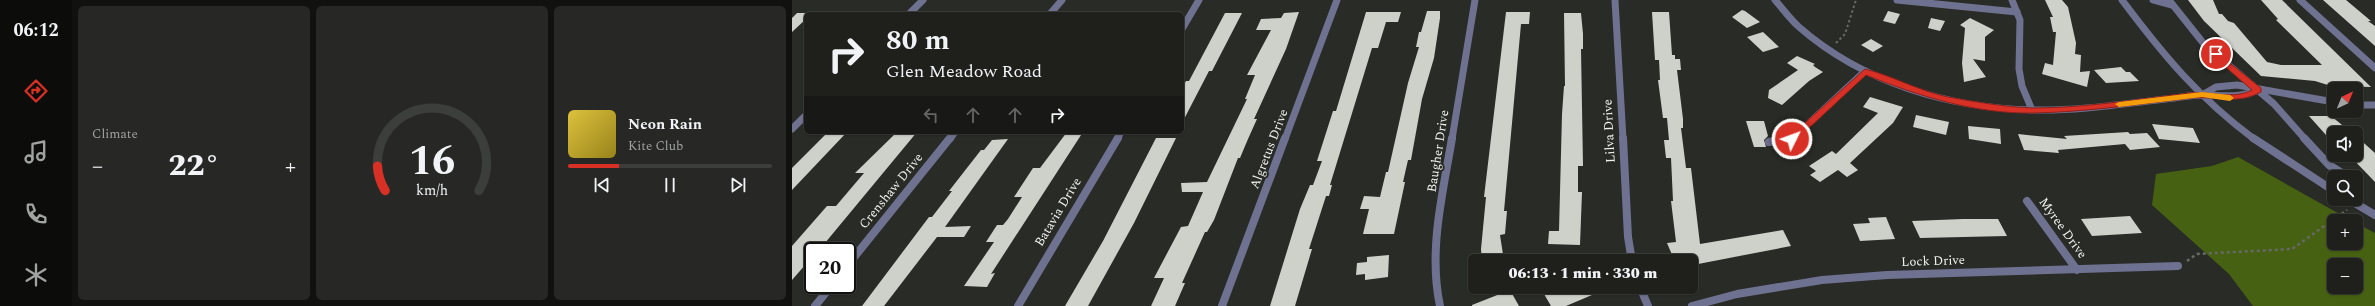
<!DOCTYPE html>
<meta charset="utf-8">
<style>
body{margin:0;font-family:Spectral,serif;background:#272825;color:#f1f3f6;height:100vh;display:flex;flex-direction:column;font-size:15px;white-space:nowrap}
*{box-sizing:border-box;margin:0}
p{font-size:13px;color:#a1a3a3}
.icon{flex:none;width:22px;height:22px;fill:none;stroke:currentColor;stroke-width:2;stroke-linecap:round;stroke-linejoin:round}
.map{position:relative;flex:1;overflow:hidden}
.sheet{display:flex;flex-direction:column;gap:6px;padding:6px;background:#11120f;width:720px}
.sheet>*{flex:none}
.banner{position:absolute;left:12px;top:12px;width:380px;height:122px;border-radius:6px;box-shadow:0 1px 3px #0004,0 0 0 1px #3c3e3b;background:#1f201c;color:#f1f3f6;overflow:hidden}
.needle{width:26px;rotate:43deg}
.buttons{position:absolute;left:1535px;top:82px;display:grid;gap:8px}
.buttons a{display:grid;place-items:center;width:36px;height:36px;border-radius:6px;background:#1f201c;box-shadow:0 1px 3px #0004,0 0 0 1px #3c3e3b;font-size:20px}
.speed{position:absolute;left:12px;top:242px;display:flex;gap:8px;font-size:20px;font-weight:700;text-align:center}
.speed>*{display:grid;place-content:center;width:52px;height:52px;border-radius:50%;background:#1f201c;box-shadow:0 1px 3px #0004,0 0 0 1px #3c3e3b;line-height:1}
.speed .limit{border:2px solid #111;border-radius:6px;background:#fff;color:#111}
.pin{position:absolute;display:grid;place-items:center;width:34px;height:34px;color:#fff;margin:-17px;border:2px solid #fff;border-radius:50%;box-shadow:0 1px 4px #0007}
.me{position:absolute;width:44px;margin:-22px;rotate:48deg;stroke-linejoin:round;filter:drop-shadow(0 0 3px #0008)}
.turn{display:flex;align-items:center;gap:14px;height:84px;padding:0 16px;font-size:18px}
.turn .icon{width:52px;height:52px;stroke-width:2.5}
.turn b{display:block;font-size:28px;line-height:34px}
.lanes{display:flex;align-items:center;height:38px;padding:0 16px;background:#0003;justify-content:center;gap:20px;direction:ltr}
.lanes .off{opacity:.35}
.big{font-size:30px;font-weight:800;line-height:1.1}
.sheet .tile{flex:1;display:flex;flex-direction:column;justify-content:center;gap:6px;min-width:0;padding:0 14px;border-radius:6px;background:#272825}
.sheet .dial{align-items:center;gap:0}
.dial svg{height:104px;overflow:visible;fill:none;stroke:#3c3e3b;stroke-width:7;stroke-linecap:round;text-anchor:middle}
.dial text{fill:#f1f3f6;stroke:none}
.song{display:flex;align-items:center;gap:12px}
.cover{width:48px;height:48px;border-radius:6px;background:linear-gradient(135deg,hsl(50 70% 55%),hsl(50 70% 35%))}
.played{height:4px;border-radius:2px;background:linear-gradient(90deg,#d93025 25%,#3c3e3b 25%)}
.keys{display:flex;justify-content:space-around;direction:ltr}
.heat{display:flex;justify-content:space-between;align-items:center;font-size:22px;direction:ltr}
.sheet .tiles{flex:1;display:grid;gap:6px;grid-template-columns:repeat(3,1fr)}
.trip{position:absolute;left:676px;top:254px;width:230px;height:40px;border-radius:6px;background:#1f201c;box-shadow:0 1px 3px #0004,0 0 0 1px #3c3e3b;font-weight:800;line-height:40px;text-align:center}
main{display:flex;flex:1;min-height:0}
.tab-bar{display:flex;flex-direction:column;width:72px;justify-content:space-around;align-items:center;background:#0c0d0b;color:#a1a3a3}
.tab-bar .icon{width:28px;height:28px}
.tab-bar .current{color:#d93025}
.tab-bar b{font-size:18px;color:#f1f3f6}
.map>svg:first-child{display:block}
.forest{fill:#466112;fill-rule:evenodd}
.building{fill:#ced1ca}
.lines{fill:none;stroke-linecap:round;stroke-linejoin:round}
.path-far1{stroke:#676965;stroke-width:2;stroke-dasharray:2.5 2.5;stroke-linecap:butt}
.path{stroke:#676965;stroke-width:2.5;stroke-dasharray:3 3;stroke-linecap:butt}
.service-far1{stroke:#6f7190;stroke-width:7}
.service{stroke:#6f7190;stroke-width:8}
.minor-far1{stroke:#6f7190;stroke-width:7}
.minor{stroke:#6f7190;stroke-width:8}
.tertiary-far1{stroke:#6f7190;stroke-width:7}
.tertiary{stroke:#6f7190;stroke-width:8}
.route{fill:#d93025;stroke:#8d1f18}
.slow{fill:#f59e0b}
.labels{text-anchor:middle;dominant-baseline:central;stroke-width:4;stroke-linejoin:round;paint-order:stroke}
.street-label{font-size:13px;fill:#f1f3f0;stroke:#292b26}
</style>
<main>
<nav class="tab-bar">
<b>06:12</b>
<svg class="icon current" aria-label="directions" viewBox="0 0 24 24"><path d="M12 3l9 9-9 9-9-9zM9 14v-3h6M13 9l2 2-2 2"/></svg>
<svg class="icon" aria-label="music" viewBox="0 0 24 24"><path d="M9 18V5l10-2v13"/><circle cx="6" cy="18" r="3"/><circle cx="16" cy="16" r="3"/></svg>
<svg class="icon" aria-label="phone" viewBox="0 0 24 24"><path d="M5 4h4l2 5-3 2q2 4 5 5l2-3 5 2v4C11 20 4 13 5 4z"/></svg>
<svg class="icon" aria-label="climate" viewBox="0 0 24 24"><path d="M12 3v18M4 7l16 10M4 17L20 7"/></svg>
</nav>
<section class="sheet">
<div class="tiles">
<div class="tile"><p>Climate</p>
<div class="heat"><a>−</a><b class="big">22°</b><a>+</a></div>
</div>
<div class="tile dial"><svg viewBox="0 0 100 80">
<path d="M14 69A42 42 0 1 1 86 69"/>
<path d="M14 69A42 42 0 0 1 8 50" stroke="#d93025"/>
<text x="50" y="56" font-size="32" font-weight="700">16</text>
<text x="50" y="72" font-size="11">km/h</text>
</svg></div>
<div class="tile">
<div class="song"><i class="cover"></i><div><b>Neon Rain</b><p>Kite Club</p></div></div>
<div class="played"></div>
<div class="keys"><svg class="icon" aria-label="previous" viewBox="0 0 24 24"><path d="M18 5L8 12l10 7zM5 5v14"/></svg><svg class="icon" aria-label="pause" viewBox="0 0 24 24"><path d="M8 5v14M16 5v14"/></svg><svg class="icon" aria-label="next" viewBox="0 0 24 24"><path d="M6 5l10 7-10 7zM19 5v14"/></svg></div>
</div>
</div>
</section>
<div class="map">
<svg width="1583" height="306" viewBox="0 0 1583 306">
<rect width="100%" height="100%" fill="#292b26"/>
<path class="forest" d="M1446,157L1560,221H1542V243H1564V223L1583,233V306H1461L1437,274L1360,205L1364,174L1420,166ZM1542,265H1564V287H1542Z"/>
<path class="building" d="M1253,0H1270L1276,7L1284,43L1283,54L1289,55L1288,72L1298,71L1295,87L1250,74L1253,63L1261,65L1264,32H1261L1258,17H1261Z
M1396,0H1421L1427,14H1430L1436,21L1442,23L1475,62L1489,65H1530L1484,20L1486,19L1469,0H1490L1579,87L1539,86L1523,81L1469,76L1412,21Z
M1531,0H1554L1579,21H1576L1583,26V46Z
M950,10L953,11L968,22L955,28L940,17Z
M635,11H648V18L642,58L630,99L619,160H616L611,182H613L602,234H571L577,209H568L572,196L588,197L594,172H596L616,83L627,47H624L627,32H629Z
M1096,11L1108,14L1103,24L1091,21Z
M507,12L494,49L462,119H465L456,139L448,158H446L422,220L415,232H413L390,283H393L383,306H359L372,278H362L389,227L396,226L411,192H390L389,183L415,182L455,99H453L463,75H455L479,30H464L469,19L489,18L492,13Z
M574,12H609L606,22H594L586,48H580L538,185H540L537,196H534L517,249H520L503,306H478L508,209L518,185H521L530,161H525L541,111H544Z
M714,12H738L737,24H729L712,211H715L713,234L708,235L712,261H690L689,249L694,197H692Z
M860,12H877L880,55H883V59H888L889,70H885L891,119V128H889L894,168H899L908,244L991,230L999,246L901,265L897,254L881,257L875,243L884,242L879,201H881L879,158H874L872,140H877L875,118H871L866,80H868L867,60H863Z
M5,13H21L14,14V19L0,32V18Z
M433,13H450L420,71H417L390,123V89L394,81H397Z
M772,13H789L791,34V49H789L791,166H786V192H790L788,245L756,244L757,231H767L770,114L772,86H773Z
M1139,18L1153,21L1148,31L1136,28Z
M1178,18L1202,30L1193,37V61L1181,59L1194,77L1172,82L1170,63L1173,28L1168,25Z
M971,32L987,47L971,52L955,37Z
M1079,39L1091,46L1081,52L1069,45Z
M1005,56L1023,64L1021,65L1023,67L1031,72L1017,81L990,105L976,98L977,90L1006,70L995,63Z
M1329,67L1334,72H1338L1347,81L1314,83L1302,70Z
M1078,97L1111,107L1101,123L1058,163L1066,170L1055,177L1046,170L1028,182L1018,175L1024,171L1017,166L1040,151L1044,154L1086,113L1071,107Z
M1124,115L1157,122L1154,135L1121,127Z
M1517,116H1539L1560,133H1542V144Z
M954,121H972L976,136L972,140L974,147H962Z
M1360,124L1401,128L1408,143L1367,139Z
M1176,126L1208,129L1209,144L1177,139Z
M36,132H55L0,190V168Z
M105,132H125L33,243L25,251H21V256L0,280V246L35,206H44L72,173H63Z
M275,132H291L199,274L203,273L195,287L172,286L202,242H194L205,225H211L216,219L230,197H222L241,168H248Z
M1336,132L1338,134L1355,133L1368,147L1338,150L1333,144L1266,150L1267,153L1232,150L1226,134L1275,139L1272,136Z
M1564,136L1583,153V182L1557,155H1564Z
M364,138H384L342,223L296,306H273L311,241Z
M216,139L153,227L179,226L172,237H145L92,306H70L137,217H140L160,191H157L189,150H192L200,140Z
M1338,216L1350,233L1300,236L1289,219Z
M1094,217L1103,239L1068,241L1061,224L1078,223L1076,218Z
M1171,219H1206L1215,236L1128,238L1120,221Z
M597,255L596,277L573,280V274L564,275L565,263L575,262V257Z
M768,287H795L800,295L774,306H759L752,294Z
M718,290L727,306H680V305Z"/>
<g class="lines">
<path class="path-far1" d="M1044,43L1053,34L1064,0"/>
<path class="path" d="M1395,261L1405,254L1500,249L1555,210"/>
<path class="service-far1" d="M1105,0L1225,12
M1000,139L1073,71"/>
<path class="service" d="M977,142L1001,138"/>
<path class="minor-far1" d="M823,0L831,139
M983,0C991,9 998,19 1007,27C1071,83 1157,108 1241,110C1286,111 1330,104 1374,99C1386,98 1398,95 1410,95C1430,95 1447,99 1466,90
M1220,0L1228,20L1227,69L1230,86L1240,110
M1361,0L1379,5
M1377,0L1412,44L1482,104L1513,139
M1508,0L1583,68
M117,14L131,0
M258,14L270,0
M390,29L407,0
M1410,95L1424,87L1445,85L1542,102
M1564,105H1583
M0,129L14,115
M158,139L163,132
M325,139L329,132
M493,139L545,0
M660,139L683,0"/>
<path class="minor" d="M831,138L836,237L840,261
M1512,138L1537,165L1556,177
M1235,201L1285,270
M55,266L158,138
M848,287L856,306
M23,306L40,285
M226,306L326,138
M430,306L493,138
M648,306C636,250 651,193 660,138
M900,306L945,294L1030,280L1095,275L1386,266"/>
<path class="tertiary-far1" d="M1330,0C1372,56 1406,97 1462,139"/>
<path class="tertiary" d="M1461,138L1542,191
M1556,199L1583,215"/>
</g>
<path class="route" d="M1424,52L1469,88V92C1445,105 1426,96 1401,98C1348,104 1295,112 1241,113C1184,114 1126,96 1074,75L1003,141H996L995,139L1073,69C1101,76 1127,91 1156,97C1184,102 1213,107 1241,108C1293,108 1346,99 1398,93C1418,91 1441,100 1460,90L1421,56V53Z"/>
<path class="slow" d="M1410,92L1438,95L1442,98L1438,101L1410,97L1327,107L1323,104L1327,102Z"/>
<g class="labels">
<g class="street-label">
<text transform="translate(817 131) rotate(-93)">Lilva Drive</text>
<text transform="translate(477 149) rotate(-69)">Algretus Drive</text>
<text transform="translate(646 151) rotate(-81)">Baugher Drive</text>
<text transform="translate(99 191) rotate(-51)">Crenshaw Drive</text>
<text transform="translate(266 212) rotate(-59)">Batavia Drive</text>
<text transform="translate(1271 228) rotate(54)">Myree Drive</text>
<text transform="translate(1141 261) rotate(-2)">Lock Drive</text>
</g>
</g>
</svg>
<div class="buttons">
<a><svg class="needle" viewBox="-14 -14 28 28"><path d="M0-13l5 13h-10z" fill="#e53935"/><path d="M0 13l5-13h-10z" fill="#a1a3a3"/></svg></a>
<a><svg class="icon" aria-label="sound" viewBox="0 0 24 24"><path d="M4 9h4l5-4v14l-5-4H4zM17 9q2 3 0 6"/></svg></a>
<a><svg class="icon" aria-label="search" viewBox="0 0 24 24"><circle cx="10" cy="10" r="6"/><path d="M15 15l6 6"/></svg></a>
<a>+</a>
<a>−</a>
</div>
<div class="speed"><div class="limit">20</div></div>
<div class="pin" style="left:1424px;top:54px;background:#d93025"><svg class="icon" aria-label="arrive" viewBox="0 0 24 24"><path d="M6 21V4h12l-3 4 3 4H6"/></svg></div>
<svg class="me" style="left:1000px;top:139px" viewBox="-20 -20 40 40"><circle r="17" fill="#d93025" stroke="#fff" stroke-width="3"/><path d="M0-11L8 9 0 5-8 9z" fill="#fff"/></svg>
<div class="trip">06:13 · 1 min · 330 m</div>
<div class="banner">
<div class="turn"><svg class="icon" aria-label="right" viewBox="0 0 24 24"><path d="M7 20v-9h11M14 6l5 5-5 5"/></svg><div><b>80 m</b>Glen Meadow Road</div></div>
<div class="lanes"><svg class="icon off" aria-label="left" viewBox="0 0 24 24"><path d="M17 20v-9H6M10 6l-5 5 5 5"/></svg><svg class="icon off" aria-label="ahead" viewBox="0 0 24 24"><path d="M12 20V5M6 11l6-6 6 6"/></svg><svg class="icon off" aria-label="ahead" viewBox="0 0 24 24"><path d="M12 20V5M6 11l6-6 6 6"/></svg><svg class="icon" aria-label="right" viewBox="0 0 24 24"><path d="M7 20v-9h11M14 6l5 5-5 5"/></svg></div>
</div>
</div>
</main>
